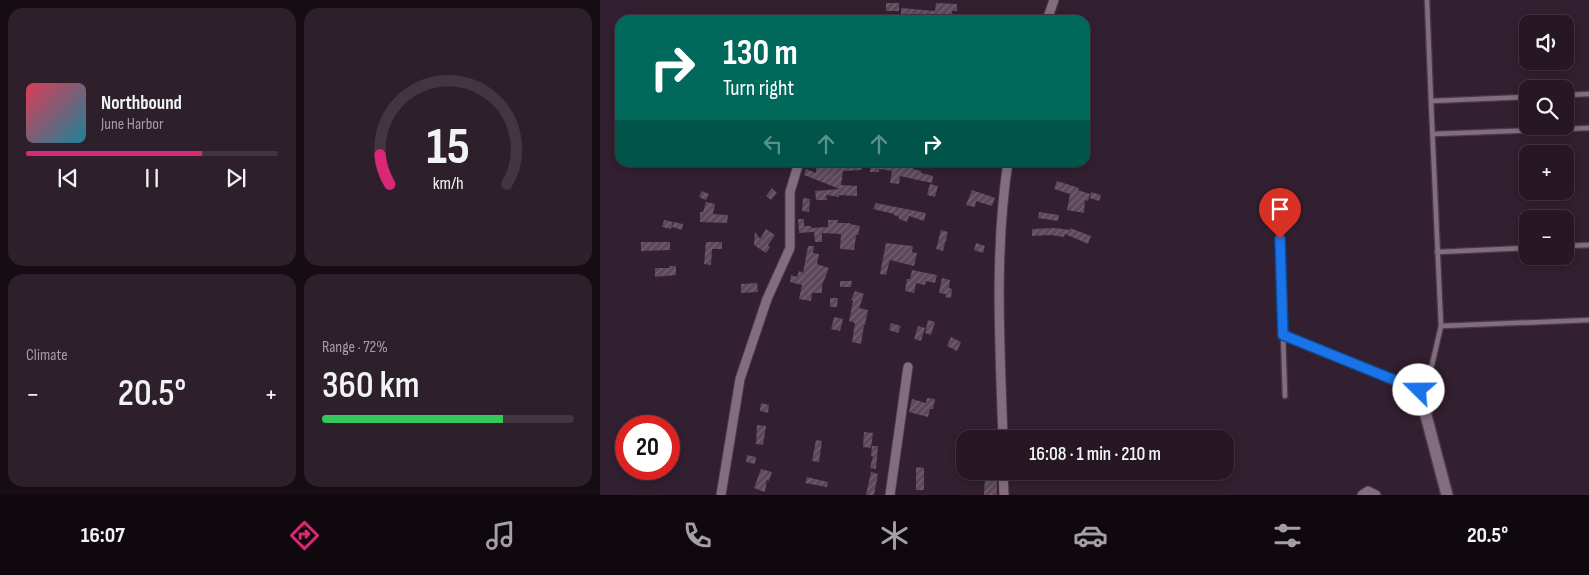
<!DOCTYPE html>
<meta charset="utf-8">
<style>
body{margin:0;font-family:"Sofia Sans Condensed",sans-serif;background:#2e202b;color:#f1f3f6;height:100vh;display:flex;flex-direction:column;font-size:19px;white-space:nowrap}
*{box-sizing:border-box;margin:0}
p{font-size:16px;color:#a49fa6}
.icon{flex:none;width:28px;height:28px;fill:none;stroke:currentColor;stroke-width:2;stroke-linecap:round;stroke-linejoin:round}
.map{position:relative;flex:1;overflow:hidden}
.sheet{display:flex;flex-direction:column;gap:8px;padding:8px;background:#150d13;width:600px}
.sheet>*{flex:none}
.top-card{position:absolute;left:15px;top:15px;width:475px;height:152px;border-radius:15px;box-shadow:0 2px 8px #0003,0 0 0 1px #423641;background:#00695c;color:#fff;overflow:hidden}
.controls{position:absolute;left:919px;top:15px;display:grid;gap:10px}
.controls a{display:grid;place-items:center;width:55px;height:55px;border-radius:10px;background:#261723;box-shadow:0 2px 8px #0003,0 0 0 1px #423641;font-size:25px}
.speed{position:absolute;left:15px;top:415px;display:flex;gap:10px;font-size:25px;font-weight:700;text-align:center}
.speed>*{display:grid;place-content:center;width:65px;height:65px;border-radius:50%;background:#261723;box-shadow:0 2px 8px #0003,0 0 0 1px #423641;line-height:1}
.speed .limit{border:8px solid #d22;background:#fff;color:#111}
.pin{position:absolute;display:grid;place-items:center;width:42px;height:42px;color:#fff;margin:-51px -21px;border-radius:50% 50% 50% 0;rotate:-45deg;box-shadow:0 0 5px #0007}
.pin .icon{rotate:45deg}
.me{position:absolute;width:55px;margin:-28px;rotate:292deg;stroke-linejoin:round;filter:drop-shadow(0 0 4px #0008)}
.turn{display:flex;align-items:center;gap:18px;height:105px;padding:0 25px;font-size:22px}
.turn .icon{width:65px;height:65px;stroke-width:2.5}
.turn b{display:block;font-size:35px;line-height:42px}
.lanes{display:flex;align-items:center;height:48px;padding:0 25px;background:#0003;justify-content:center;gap:25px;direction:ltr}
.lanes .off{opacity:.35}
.big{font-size:38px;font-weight:600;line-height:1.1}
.sheet .tile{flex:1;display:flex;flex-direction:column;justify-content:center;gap:8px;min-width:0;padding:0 18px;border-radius:15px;background:#2e202b}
.sheet .dial{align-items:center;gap:0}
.dial svg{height:130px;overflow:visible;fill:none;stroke:#423641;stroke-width:7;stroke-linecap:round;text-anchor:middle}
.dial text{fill:#f1f3f6;stroke:none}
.song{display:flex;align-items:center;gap:15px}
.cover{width:60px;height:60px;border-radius:8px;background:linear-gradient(135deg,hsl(350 70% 55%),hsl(190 70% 35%))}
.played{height:5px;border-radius:2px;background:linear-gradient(90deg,#db2777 70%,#423641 70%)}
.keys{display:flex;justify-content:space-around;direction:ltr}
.heat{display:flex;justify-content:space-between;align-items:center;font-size:28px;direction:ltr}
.charge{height:8px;border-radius:4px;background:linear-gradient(90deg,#34c759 72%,#423641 0)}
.sheet .tiles{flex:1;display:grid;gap:8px;grid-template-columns:repeat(2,1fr)}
.trip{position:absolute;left:356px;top:430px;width:278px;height:50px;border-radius:15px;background:#261723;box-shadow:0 2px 8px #0003,0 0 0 1px #423641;font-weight:600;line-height:50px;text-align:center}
.menu{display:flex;height:80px;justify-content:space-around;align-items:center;background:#0f090e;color:#a49fa6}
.menu .icon{width:35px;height:35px}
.menu .on{color:#db2777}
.menu b{font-size:22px;color:#f1f3f6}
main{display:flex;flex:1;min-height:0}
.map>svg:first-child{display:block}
.building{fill:url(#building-hatch)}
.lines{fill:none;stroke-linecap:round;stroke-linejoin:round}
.service-casing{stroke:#4a3a47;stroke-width:7}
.minor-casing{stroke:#4a3a47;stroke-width:11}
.tertiary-casing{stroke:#4a3a47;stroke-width:14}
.service{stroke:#846c7f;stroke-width:4.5}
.minor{stroke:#846c7f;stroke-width:9}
.tertiary{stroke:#846c7f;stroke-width:11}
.route-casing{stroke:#114b97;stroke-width:12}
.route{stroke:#1a73e8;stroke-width:9}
</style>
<main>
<section class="sheet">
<div class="tiles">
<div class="tile">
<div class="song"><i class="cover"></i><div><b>Northbound</b><p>June Harbor</p></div></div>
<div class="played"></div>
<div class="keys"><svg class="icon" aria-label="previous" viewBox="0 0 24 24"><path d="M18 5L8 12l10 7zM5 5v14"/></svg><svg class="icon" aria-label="pause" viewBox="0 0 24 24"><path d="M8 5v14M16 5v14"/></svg><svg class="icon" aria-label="next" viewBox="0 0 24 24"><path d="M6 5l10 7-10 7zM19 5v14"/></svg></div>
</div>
<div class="tile dial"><svg viewBox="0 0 100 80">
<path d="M14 69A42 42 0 1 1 86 69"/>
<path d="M14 69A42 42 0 0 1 8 51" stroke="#db2777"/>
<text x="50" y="56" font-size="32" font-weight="700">15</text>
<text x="50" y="72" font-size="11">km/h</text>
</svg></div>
<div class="tile"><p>Climate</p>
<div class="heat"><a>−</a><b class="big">20.5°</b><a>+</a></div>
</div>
<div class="tile"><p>Range · 72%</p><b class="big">360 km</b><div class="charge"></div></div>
</div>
</section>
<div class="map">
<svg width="989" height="495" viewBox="0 0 989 495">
<defs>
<pattern id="building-hatch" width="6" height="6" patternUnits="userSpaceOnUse" patternTransform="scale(1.25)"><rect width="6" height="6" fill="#5d4759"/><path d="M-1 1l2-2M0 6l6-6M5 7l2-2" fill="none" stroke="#756271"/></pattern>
</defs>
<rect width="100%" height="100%" fill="#321f2f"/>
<path class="building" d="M286,3H299V11H286Z
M336,3L357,4V11H352V16H342V18H324L301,14V8L335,11Z
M228,162H236L235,165L262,164V170L243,171L241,185L257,186V196L239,195V197L226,195L227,200H216L215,191L240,189L204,175L206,169L216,173V163L228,164Z
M270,162L291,165V162H314L313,169L321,171V173L333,176L332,183L300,176L299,184L290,183L292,171L279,169V172H270Z
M457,181L479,188L478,190L490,194L488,201L485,200L484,213L467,210L470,194L454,189Z
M330,184L338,186L335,197L327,195Z
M172,188L177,193L171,200L166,196Z
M372,190L395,198L392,206L376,201L375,207L366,205Z
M102,191L109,194L106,200L99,197Z
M491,192L501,195L499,201L490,198Z
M203,198L210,199L209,212L202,211Z
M106,202L115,204L113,214L128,215L127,223L100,222V212H103Z
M276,203L326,213L324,221L309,216L307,222L299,219V217L294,215V214L273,209Z
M439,212L459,215L458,221L438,218Z
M198,219H204V226H211V228L228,227V220H238L237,223H250V224L260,226L258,235H256L254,250L240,249L241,234L222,233V242H215L214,232L199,233Z
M64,220L73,222L71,229L62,227Z
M74,222L83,224L82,230L72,227Z
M455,228L470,230V228L491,236L488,244L465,234L464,237L451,235L432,236V229Z
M166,229L175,235L168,245L170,247L166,253L154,245L155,232L160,239Z
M341,230L348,232L343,251L336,249Z
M41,242H70V250L41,251Z
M106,242H122V249H112L111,265L104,264Z
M286,243L313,246L312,252L317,253L314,266L290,260L286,275L280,274Z
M376,243L385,246L383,253L374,250Z
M208,246H214L213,253L219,254L217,264L229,268L223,283L222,284V293H212L211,301L199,299L202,285L190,282L191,275L197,277L199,271L203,273Z
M69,266H76V275L55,277V268H70Z
M312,270L337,275L335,283L326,281L325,285L316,283L314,293L305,291L307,279H310Z
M342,278L350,280L349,288L352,289L351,298L345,297L346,294L339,293Z
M240,281H252L251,287H240Z
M157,283L158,292L141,293V284Z
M255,291L264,294L259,308L268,310L265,325H264L261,344L252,342L255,323L249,321L253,301L251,300Z
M230,298H238L237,307H230Z
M234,317L243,319L240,331L231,329Z
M328,320L335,322L331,335L325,333Z
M291,323L301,326L298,333L289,330Z
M318,326L325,328L321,341L314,339Z
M351,337L361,342L357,351L347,346Z
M327,398L335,399L333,409H330L328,417L309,412L312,399L326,403Z
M161,403L169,405L168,413L160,411Z
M157,425L166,426L163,445L156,444Z
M264,432L273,433L271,448L263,447Z
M216,440L222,441L219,462L212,461Z
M272,446H278L276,469L270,468L273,456H271Z
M147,455L156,457L155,464L146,462Z
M316,467L324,468V490H316Z
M161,469L172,472L169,481L167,480L165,492L154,488Z
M271,472L278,474L274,495H266Z
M207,477L228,482L227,487L205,483Z
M385,478L397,479V495H384Z"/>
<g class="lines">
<g class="service-casing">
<path id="service" d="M827,0L831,101
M965,95L989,94
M833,134L989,128
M680,239L685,396
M965,246L989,245
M837,252L928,248
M841,326L831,101L928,97
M683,335L819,389L829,378L841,326L989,320"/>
</g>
<g class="minor-casing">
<path id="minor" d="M447,20L454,0
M403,439C400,347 394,253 408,162
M403,471L404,495
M121,495L140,379L167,299L190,248V192L199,162
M290,495L308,367
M762,495L768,491L776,495"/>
</g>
<g class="tertiary-casing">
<path id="tertiary" d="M819,389L847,495"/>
</g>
<use href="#service" class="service"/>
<use href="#minor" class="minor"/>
<use href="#tertiary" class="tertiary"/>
</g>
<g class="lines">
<g class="route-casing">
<path id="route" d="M680,239L683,335L819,390"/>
</g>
<use href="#route" class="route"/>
</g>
</svg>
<div class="controls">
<a><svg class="icon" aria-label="sound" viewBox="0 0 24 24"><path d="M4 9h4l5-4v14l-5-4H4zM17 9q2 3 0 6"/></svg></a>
<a><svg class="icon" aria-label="search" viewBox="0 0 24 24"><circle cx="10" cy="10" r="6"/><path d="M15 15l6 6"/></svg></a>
<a>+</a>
<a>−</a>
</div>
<div class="speed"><div class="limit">20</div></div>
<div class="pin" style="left:680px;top:239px;background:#d93025"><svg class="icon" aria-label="arrive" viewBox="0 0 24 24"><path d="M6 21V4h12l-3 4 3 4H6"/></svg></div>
<svg class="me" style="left:819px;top:390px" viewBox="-20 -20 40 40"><circle r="19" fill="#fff"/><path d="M0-13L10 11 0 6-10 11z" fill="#1a73e8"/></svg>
<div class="trip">16:08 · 1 min · 210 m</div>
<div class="top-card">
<div class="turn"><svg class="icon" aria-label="right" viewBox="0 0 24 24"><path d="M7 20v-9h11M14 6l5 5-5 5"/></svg><div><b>130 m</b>Turn right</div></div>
<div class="lanes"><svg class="icon off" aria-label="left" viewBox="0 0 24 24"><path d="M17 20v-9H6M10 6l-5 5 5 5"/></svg><svg class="icon off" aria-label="ahead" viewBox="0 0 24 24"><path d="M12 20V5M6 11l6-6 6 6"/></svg><svg class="icon off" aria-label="ahead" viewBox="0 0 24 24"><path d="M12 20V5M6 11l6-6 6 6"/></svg><svg class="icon" aria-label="right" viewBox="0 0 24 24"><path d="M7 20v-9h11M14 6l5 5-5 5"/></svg></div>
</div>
</div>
</main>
<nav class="menu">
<b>16:07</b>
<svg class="icon on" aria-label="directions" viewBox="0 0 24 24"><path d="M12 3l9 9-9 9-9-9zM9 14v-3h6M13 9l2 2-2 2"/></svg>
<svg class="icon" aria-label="music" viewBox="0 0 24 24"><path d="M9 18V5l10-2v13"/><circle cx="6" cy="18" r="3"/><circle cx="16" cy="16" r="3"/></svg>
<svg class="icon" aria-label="phone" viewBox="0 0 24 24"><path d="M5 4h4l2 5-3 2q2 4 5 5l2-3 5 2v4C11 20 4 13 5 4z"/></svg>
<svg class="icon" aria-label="climate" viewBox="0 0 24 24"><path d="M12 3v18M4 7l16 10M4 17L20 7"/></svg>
<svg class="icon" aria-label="car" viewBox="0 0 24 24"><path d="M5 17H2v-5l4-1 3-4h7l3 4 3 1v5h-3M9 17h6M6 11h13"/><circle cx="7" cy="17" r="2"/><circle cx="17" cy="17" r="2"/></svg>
<svg class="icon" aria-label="filters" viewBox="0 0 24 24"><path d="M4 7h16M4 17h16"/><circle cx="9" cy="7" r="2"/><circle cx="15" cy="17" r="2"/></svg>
<b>20.5°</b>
</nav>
